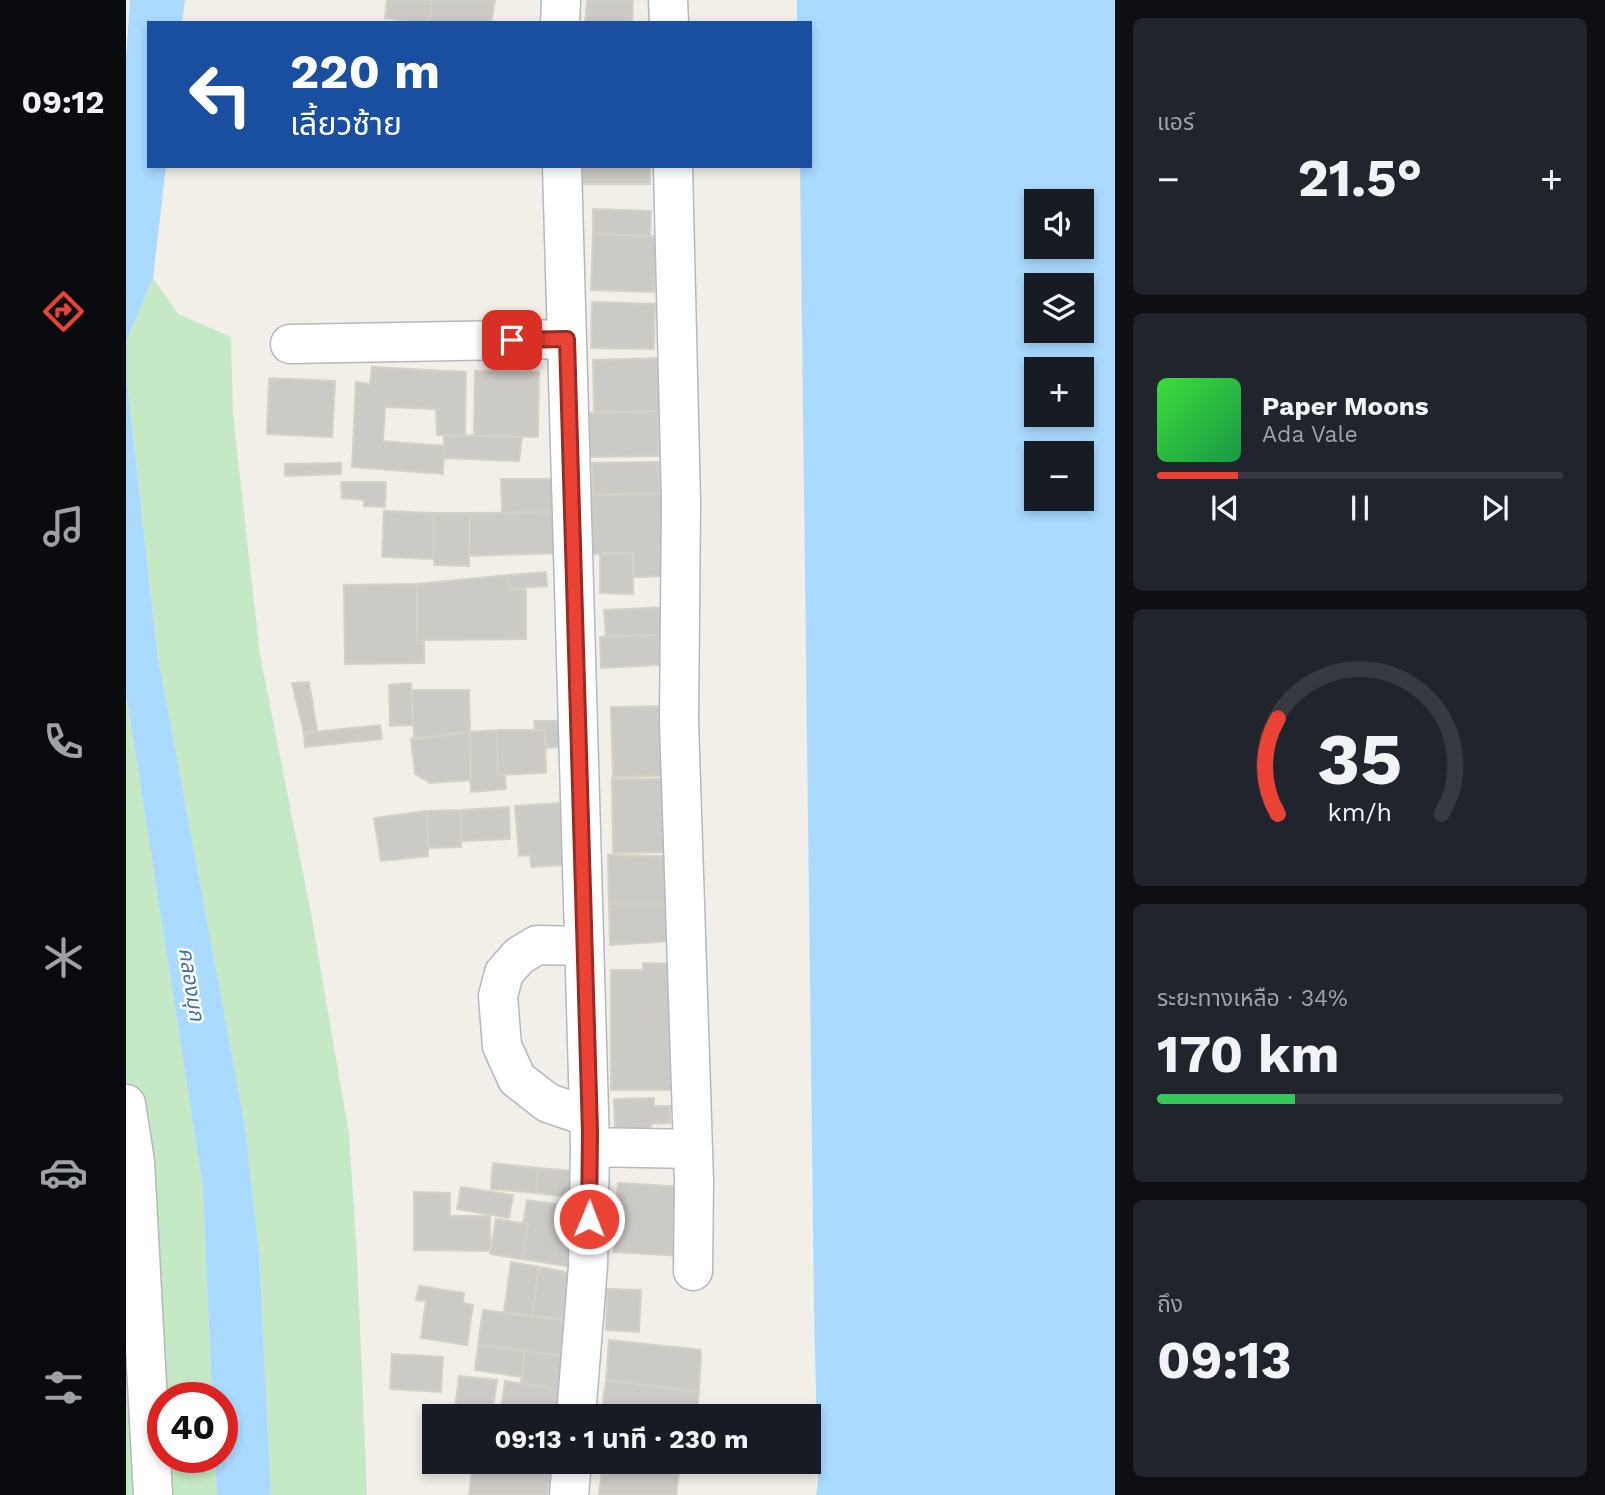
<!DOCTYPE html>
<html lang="th">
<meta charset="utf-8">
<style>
body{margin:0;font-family:"Work Sans","Noto Sans Thai",sans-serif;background:#20242c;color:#f1f3f6;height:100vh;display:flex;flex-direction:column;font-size:26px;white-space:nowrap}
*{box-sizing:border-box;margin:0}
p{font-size:23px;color:#9ea1a6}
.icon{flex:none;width:38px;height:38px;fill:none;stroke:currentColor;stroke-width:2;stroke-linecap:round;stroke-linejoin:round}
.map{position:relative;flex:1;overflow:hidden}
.side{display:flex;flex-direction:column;gap:18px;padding:18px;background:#0d0f14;width:490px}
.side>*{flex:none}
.top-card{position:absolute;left:21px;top:21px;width:665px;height:147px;border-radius:0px;box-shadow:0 4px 10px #0003;background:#1a4fa0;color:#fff;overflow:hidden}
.controls{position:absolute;left:898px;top:189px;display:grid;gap:14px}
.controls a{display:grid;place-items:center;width:70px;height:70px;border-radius:0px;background:#171b24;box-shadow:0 4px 10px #0003;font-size:35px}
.speed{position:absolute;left:21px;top:1382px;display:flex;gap:14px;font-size:35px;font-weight:700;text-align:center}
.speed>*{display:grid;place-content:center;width:91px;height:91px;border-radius:50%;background:#171b24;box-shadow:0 4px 10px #0003;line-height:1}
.speed .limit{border:10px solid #d22;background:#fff;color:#111}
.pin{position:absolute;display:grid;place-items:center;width:60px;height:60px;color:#fff;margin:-30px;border-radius:14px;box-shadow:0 4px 10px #0006}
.me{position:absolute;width:77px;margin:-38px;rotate:1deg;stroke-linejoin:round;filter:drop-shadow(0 0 5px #0008)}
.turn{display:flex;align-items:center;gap:24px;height:147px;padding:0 28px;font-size:32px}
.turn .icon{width:91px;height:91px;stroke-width:2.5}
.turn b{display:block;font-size:49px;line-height:60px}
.big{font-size:52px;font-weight:700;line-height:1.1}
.side .tile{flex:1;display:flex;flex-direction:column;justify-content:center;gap:10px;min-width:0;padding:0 24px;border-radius:10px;background:#20242c}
.side .dial{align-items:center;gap:0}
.dial svg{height:182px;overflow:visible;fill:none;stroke:#363941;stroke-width:7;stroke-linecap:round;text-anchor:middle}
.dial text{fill:#f1f3f6;stroke:none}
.song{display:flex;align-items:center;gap:21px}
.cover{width:84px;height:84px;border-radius:10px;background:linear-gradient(135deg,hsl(120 70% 55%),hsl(140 70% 35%))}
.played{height:7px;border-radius:4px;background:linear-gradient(90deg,#ea4335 20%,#363941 20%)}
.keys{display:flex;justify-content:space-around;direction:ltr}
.heat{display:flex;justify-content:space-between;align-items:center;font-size:38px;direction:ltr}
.charge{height:10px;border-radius:5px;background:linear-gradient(90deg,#34c759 34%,#363941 0)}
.trip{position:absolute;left:296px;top:1404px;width:399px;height:70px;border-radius:0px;background:#171b24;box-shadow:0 4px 10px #0003;font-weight:700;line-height:70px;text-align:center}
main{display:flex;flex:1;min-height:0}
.menu{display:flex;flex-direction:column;width:126px;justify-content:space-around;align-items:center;background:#090b0e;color:#9ea1a6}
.menu .icon{width:49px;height:49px}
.menu .current{color:#ea4335}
.menu b{font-size:32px;color:#f1f3f6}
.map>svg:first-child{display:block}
.green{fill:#c5e8c5}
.water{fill:#aadaff;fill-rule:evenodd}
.building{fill:#cccac5;stroke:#d6d1c6;stroke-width:2}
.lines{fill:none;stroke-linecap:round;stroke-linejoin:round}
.minor-casing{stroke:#b5b8bc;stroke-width:41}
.minor{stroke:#fff;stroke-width:38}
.route-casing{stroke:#982c22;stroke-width:18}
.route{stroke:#ea4335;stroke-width:12}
.labels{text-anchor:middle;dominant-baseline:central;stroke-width:5;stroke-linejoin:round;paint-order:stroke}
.water-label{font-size:21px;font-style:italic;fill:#4174aa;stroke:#fff}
</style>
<main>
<nav class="menu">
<b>09:12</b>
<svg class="icon current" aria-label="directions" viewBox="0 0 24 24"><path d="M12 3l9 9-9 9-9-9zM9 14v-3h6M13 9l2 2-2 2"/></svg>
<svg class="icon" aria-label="music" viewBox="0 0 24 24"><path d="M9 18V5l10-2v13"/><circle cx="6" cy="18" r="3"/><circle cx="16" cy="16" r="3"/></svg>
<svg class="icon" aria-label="phone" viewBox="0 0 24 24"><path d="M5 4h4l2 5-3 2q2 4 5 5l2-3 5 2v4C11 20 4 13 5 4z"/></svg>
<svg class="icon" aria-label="climate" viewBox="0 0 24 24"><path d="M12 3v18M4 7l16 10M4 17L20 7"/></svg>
<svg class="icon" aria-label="car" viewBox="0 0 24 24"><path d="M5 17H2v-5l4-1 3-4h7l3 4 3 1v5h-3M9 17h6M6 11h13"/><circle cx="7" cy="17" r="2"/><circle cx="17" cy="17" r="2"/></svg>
<svg class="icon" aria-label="filters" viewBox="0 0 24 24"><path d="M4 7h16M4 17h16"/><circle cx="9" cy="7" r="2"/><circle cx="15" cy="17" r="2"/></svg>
</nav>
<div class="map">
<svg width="989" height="1495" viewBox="0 0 989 1495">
<rect width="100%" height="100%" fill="#f1efe8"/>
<path class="green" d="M27,278L52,314L105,337L107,416L134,655L184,908L223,1134L231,1257L241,1495H145L133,1253L119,1126L31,651L1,381V340Z
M0,693L77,1188L86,1398H37V1458H89L91,1495H0Z"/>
<path class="water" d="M4,0H59L56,23H23V166H40L27,278L1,340V381L31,651L119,1126L133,1253L145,1495H91L89,1458H96V1398H86L77,1188L0,693V59Z
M671,0H989V1495H690L692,1482L688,1307L674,166H684V23H671ZM910,201H956V247H910ZM910,285H956V331H910ZM910,369H956V415H910ZM910,453H956V499H910Z"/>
<path class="building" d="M261,0H306L303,23H291L259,18Z
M306,0H369L365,23H303Z
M461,0H507L506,23H459Z
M456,166H524V184H456Z
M467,209L525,211L524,236L467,234Z
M467,234L530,236L528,292L465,290Z
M466,302L529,304L528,349L465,348Z
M536,358L537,411L468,413L467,360Z
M246,367L340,372L339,436L311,435L310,409L259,407L257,441L318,446L317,474L226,467L230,382L244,384Z
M349,371L413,372L412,437L348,436Z
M143,378L209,381L206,437L141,434Z
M532,411L533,456L463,457V413Z
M318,435L396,437L393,461L318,458Z
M533,462L534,493L467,495L466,463Z
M215,463V474L159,476V464Z
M375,479H426L428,512L376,513Z
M215,482H260L259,507L238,506V500L216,498Z
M544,493L547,576L508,577L507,553L467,554L465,495Z
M258,511L308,513V559L256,557Z
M428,512L429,553L343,556L344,513Z
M308,513H344L343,566L308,565Z
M474,553H507V594L474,593Z
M420,572L421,586L383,589L382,575Z
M382,575L383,589H400V639L291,640V584Z
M291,584V640H298V663L219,664L218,585Z
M545,607L546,634L480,637L478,610Z
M534,635L535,665L475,668L474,637Z
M183,682L191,731L178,733L166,683Z
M285,683L287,725L264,726L263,685Z
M286,690H343L344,732L288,739Z
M543,706V776L487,777L485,707Z
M408,721H438V747L420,748L419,730H409Z
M254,725L256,739L179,747L178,733Z
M371,730H419L420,773L372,775Z
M371,730L372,775H379L380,789L345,792L344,732Z
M344,732V780L304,783L289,774L285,739Z
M486,779H546L547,852L487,853Z
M434,803L439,865L405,867L404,855L393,856L389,806Z
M383,807L384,839L336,841L335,810Z
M335,810V847L302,848L301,811Z
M301,811L302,856L255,861L248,818Z
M482,855L543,856L545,904H483Z
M483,904H548L547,941L484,945Z
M517,963L555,964L547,1090H485V970H517Z
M528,1098V1106H544V1123L525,1124V1128L489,1129L488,1099Z
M367,1163L412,1168L410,1193L365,1189Z
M412,1168L450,1171L447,1197L410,1193Z
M492,1183L560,1187L556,1256L488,1252Z
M335,1187L387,1195L383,1218L331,1209Z
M288,1192L324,1193V1216H364V1251L288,1250Z
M401,1200L450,1207L441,1266L396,1259L402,1224L397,1223Z
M370,1219L402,1224L396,1259L364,1254Z
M385,1262L413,1267L406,1316L378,1312Z
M413,1267L450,1274L444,1321L406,1316Z
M293,1286L338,1293L337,1303L347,1305L341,1345L295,1338L300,1301L290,1300Z
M481,1289L515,1290L513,1332L480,1330Z
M357,1310L444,1321L439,1356L352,1345Z
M483,1340L575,1350L573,1392L480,1380Z
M352,1345L399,1351L396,1377L349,1370Z
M399,1351L439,1356L436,1390L395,1383Z
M266,1354L317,1357L315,1392L264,1389Z
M333,1376L371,1380L366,1416H328Z
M480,1380L573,1392L570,1416H475Z
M379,1381L442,1391L439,1416H420L375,1409Z
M382,1410L420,1416H381Z
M299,1419H308V1452L297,1451Z
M309,1461H342L341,1472L310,1470Z
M380,1461H427L425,1471L379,1464Z
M477,1461H555L553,1472Z
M477,1462L553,1472L550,1495H473Z
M347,1463L424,1474L421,1495H343Z"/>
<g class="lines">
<g class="minor-casing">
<path id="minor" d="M542,0L543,23
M434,23L435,0
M436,166L464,1147L462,1266L450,1416
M547,166L555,502L553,721L568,1181L567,1271
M164,344L441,339
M458,946L411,945L393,956L378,973L372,996L376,1046L391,1079L422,1103L463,1117
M0,1104L9,1162L27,1495
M464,1147L567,1149
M443,1495L446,1461"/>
</g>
<use href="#minor" class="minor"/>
</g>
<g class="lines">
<g class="route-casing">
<path id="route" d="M386,340L441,339L464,1132L463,1219"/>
</g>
<use href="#route" class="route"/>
</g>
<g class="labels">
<g class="water-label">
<text transform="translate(66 984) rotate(81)">คลองมุก</text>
</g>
</g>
</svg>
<div class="controls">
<a><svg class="icon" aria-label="sound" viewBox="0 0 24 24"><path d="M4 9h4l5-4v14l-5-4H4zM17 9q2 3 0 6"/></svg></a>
<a><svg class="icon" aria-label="layers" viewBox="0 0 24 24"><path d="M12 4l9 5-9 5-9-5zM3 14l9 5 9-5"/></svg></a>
<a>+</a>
<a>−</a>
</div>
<div class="speed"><div class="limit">40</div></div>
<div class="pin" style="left:386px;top:340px;background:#d93025"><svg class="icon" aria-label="arrive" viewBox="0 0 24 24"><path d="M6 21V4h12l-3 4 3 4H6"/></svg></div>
<svg class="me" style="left:463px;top:1219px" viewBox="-20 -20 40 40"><circle r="17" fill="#ea4335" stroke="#fff" stroke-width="3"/><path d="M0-11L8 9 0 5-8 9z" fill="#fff"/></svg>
<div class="trip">09:13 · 1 นาที · 230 m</div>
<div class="top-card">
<div class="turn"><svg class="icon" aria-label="left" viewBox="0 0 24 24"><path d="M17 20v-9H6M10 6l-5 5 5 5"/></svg><div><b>220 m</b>เลี้ยวซ้าย</div></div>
</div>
</div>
<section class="side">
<div class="tile"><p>แอร์</p>
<div class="heat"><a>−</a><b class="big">21.5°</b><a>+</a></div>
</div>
<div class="tile">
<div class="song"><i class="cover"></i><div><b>Paper Moons</b><p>Ada Vale</p></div></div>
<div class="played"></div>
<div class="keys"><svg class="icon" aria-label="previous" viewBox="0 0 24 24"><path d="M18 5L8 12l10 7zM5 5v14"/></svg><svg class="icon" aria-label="pause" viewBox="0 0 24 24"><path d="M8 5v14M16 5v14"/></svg><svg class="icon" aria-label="next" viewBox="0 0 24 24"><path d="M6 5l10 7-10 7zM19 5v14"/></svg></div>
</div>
<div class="tile dial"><svg viewBox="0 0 100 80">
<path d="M14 69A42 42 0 1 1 86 69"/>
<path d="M14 69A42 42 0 0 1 14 27" stroke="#ea4335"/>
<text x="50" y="56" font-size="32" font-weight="700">35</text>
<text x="50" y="72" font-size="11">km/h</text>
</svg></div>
<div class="tile"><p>ระยะทางเหลือ · 34%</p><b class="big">170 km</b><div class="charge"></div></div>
<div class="tile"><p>ถึง</p><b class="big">09:13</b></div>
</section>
</main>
